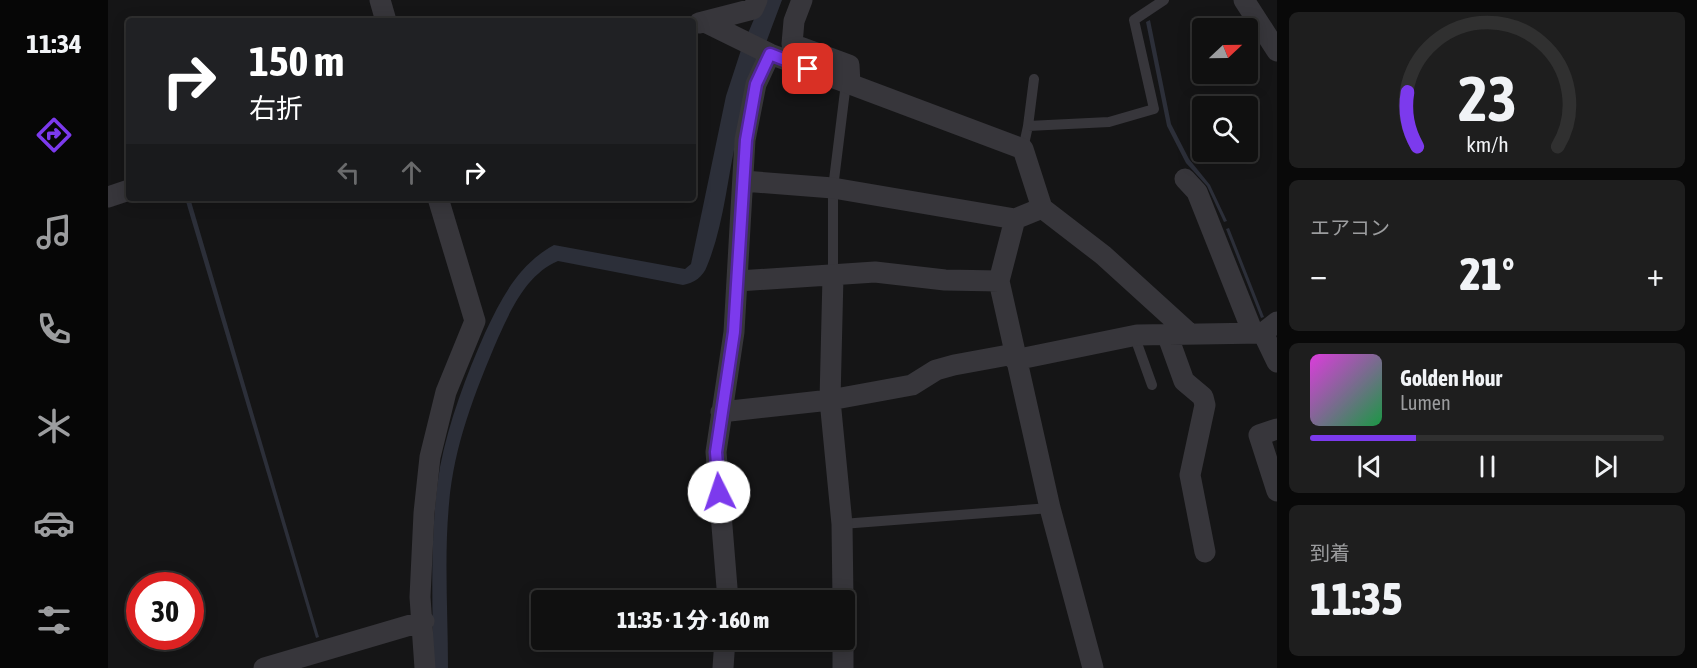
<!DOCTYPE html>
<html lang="ja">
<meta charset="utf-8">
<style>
body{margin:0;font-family:"Asap Condensed","Noto Sans JP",sans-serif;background:#1e1e1e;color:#f1f3f6;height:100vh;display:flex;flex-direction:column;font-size:22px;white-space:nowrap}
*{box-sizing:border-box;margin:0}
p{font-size:20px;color:#9c9d9f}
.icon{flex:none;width:33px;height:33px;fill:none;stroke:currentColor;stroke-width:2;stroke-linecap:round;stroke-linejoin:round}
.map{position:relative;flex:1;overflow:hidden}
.side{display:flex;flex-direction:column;gap:12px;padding:12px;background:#090909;width:420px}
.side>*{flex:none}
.hud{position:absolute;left:18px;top:18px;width:570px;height:183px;border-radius:6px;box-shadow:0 3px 15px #0003,0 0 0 2px #303030;background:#202124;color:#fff;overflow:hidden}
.needle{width:39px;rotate:68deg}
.tools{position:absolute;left:1084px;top:18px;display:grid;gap:12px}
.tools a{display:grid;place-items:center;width:66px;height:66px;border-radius:6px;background:#101010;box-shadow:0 3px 15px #0003,0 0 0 2px #303030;font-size:30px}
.speed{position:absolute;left:18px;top:572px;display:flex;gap:12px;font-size:30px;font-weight:700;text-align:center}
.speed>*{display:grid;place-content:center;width:78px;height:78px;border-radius:50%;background:#101010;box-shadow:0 3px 15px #0003,0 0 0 2px #303030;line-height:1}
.speed .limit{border:9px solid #d22;background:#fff;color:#111}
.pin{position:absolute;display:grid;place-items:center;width:51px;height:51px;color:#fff;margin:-26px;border-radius:12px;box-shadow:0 3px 9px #0006}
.me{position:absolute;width:66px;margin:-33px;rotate:356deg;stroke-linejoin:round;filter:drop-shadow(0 0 4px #0008)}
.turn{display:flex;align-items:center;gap:21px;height:126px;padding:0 24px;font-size:27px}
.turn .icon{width:78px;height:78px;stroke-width:2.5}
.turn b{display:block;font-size:42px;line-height:51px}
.lanes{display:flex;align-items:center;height:57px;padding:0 24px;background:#0003;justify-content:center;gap:30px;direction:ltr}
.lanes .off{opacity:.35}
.big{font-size:45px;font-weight:800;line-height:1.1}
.side .widget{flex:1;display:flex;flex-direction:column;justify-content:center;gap:9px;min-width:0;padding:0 21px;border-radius:9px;background:#1e1e1e}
.side .dial{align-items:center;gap:0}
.dial svg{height:156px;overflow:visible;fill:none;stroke:#303030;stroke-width:7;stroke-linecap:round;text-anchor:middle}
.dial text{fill:#f1f3f6;stroke:none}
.song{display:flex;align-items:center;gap:18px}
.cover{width:72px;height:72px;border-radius:9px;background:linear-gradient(135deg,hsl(300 70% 55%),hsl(140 70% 35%))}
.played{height:6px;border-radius:3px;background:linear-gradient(90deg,#7c3aed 30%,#303030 30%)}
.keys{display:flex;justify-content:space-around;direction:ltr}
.heat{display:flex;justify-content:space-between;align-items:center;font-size:33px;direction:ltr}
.trip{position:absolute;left:423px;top:590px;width:324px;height:60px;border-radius:6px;background:#101010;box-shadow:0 3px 15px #0003,0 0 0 2px #303030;font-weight:800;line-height:60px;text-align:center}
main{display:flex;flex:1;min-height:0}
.dock{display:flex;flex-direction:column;width:108px;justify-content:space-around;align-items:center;background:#060606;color:#9c9d9f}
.dock .icon{width:42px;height:42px}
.dock .on{color:#7c3aed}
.dock b{font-size:27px;color:#f1f3f6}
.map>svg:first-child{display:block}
.water{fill:#2c2f39}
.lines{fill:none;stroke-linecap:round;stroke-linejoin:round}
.lane{stroke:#37363b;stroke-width:10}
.street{stroke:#37363b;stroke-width:21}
.route-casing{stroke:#51269a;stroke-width:15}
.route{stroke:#7c3aed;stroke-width:10}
</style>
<main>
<nav class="dock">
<b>11:34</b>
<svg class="icon on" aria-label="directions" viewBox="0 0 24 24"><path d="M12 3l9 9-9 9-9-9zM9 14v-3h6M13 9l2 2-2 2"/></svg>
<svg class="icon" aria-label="music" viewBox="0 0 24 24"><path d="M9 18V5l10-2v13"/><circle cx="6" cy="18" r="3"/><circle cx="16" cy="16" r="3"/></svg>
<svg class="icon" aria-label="phone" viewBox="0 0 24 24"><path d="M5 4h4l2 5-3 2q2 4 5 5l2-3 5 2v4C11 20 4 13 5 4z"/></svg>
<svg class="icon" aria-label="climate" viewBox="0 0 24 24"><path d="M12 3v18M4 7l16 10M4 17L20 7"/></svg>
<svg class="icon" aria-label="car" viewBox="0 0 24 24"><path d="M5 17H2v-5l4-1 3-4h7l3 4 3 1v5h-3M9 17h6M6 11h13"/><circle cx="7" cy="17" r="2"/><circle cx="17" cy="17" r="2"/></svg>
<svg class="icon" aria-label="filters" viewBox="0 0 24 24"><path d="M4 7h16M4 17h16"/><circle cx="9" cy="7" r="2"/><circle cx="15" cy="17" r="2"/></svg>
</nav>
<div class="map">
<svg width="1169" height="668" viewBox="0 0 1169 668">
<rect width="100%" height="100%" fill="#151516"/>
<path class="water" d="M654,0H674C657,45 640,89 629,136C619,179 616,225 599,266C595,277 586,283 575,285L450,261C419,274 403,309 390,338C367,392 346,445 341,504C336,558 340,614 340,668H325C325,602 321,533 332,467C341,421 358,376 377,333C394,297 410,265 446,245L577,269L583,264L618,96L633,50Z
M1042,20L1063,124L1081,159L1102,185L1119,221L1116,222L1099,186L1078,163L1059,126L1038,22Z
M77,198H82L211,637L208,638Z
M1121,228L1156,317L1153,318L1118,229Z"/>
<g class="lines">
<path class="lane" d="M920,126L926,79
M915,149L920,126L1001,122L1046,109L1026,20L1056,0
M725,276V188L738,83
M1026,335L1044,385
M734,524L942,508"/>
<path class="street" d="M272,0L278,21
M694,0L686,21L684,44L741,65L742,84
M1136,0L1169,51
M597,22L662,54L915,149L934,208L995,255L1082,334
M591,23L645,9L649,0
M1077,179L1089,192L1145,333
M635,181L725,188L907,219
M0,197L21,190
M934,208L907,219L891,281L942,508L985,668
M725,276L722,400L734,524L735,600
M630,281L767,272L837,280L891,281
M1155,333L1169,362
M1059,334L1076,381L1095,397L1097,405L1082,475L1097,552
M907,360L1029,335L1155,333L1169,322
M613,412L722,400L804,385L828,370L846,365L906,354
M1169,429L1151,435L1169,491
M620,600L608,452L626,332L637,140L648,84L662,54
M735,639V668
M156,668L316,621
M317,668L312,597L316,513L322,457L338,392L367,321L330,198
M615,668L617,639"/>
</g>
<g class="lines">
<g class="route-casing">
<path id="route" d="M611,492L608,452L626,332L638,140L648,84L662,54L700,69"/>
</g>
<use href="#route" class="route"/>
</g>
</svg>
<div class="tools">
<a><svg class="needle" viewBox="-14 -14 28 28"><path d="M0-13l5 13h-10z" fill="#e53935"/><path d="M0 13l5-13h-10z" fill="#9c9d9f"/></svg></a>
<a><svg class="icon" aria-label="search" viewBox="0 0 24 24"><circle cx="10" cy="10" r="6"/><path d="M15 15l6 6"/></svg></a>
</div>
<div class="speed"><div class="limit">30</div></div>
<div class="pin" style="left:700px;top:69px;background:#d93025"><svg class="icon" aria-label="arrive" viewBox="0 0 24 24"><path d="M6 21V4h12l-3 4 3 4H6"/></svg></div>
<svg class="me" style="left:611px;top:492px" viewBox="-20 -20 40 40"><circle r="19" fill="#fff"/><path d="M0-13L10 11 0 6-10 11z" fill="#7c3aed"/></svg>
<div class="trip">11:35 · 1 分 · 160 m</div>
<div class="hud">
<div class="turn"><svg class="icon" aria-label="right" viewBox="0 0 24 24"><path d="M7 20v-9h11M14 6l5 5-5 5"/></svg><div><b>150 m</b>右折</div></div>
<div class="lanes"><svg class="icon off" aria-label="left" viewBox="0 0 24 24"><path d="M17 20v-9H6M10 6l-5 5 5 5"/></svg><svg class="icon off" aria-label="ahead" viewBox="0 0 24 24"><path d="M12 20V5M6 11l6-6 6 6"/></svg><svg class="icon" aria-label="right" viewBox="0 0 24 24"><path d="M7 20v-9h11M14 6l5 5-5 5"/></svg></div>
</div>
</div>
<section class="side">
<div class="widget dial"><svg viewBox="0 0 100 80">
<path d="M14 69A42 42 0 1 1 86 69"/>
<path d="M14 69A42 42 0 0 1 9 41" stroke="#7c3aed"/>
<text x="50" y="56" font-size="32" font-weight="700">23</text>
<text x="50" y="72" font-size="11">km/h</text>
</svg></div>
<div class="widget"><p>エアコン</p>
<div class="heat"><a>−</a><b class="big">21°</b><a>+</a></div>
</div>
<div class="widget">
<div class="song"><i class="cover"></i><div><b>Golden Hour</b><p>Lumen</p></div></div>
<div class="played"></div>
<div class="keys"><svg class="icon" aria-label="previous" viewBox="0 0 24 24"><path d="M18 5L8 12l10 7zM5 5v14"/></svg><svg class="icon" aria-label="pause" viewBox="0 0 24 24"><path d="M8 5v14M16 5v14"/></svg><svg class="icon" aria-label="next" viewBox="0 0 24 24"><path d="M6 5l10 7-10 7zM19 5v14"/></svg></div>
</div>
<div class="widget"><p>到着</p><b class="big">11:35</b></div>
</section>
</main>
